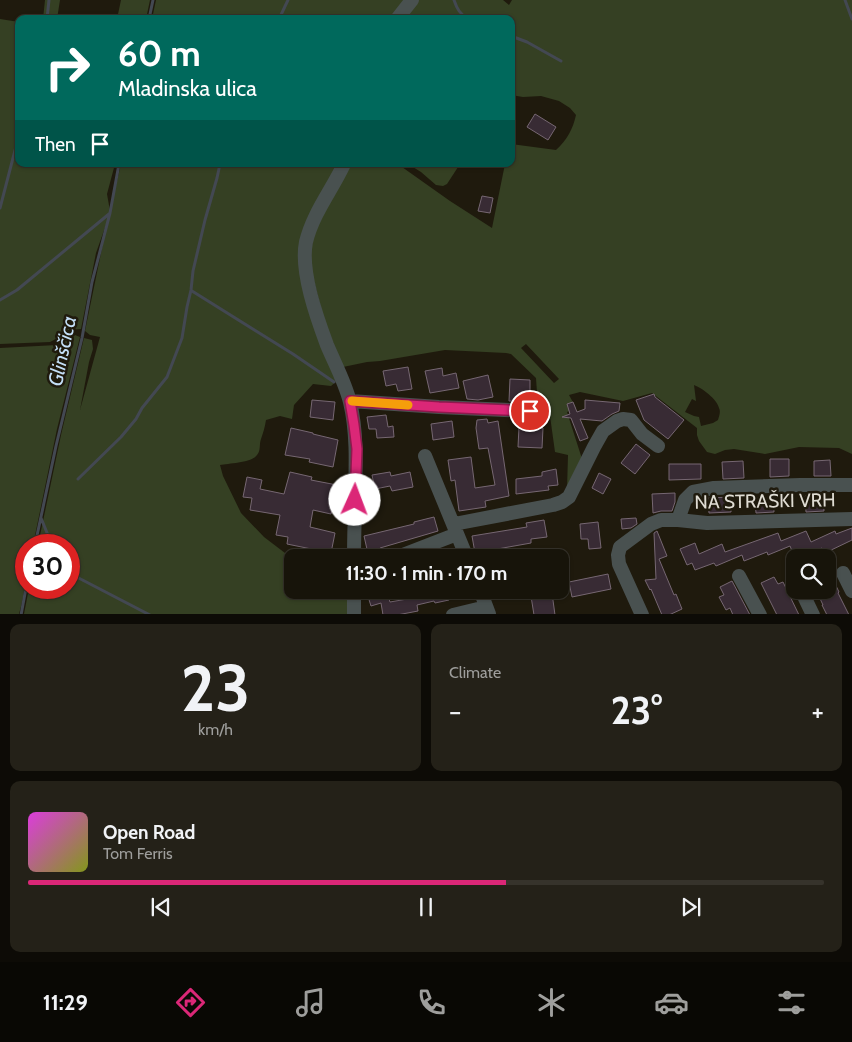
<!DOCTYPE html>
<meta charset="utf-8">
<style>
body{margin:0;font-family:Cabin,sans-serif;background:#242118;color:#f1f3f6;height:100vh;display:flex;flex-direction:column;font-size:19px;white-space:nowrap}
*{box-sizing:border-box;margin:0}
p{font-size:16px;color:#9e9e9c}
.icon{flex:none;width:28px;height:28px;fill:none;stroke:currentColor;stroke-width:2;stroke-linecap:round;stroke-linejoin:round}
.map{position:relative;height:614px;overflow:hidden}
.panel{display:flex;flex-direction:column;gap:10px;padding:10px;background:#0d0b06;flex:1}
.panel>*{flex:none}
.hud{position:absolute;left:15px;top:15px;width:500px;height:152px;border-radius:10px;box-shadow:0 1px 4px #0004,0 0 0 1px #36332b;background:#00695c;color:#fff;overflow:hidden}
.controls{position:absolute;left:786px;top:549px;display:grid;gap:10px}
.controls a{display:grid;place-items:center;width:50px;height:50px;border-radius:10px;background:#17140a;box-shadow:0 1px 4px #0004,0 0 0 1px #36332b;font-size:25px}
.speed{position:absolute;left:15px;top:534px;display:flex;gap:10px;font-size:25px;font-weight:700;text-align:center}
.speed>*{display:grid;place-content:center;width:65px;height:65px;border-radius:50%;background:#17140a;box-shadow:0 1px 4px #0004,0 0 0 1px #36332b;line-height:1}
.speed .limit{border:8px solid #d22;background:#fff;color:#111}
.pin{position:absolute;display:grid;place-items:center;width:42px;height:42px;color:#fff;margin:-21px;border:2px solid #fff;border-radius:50%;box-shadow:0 1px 5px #0007}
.me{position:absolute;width:55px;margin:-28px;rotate:2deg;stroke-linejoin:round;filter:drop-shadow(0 0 4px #0008)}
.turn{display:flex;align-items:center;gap:18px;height:105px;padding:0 20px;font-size:22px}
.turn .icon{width:65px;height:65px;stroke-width:2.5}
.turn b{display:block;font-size:35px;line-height:42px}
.then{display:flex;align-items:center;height:48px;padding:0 20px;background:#0003;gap:10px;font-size:19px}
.big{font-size:38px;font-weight:800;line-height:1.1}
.panel .card{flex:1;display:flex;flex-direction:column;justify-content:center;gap:8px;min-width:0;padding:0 18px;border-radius:10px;background:#242118}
.panel .dial{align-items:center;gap:0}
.dial b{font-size:65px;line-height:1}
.song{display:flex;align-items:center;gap:15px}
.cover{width:60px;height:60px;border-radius:8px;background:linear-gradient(135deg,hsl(300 70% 55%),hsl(70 70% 35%))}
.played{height:5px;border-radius:2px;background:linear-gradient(90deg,#db2777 60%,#36332b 60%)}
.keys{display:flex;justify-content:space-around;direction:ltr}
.heat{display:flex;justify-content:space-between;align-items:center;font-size:28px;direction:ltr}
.panel .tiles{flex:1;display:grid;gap:10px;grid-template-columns:1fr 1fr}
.card:last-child{grid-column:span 2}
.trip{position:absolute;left:284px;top:549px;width:285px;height:50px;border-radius:10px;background:#17140a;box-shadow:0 1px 4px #0004,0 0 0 1px #36332b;font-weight:800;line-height:50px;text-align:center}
.tab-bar{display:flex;height:80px;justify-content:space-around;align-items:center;background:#090804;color:#9e9e9c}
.tab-bar .icon{width:35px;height:35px}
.tab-bar .current{color:#db2777}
.tab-bar b{font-size:22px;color:#f1f3f6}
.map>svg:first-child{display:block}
.green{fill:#354023;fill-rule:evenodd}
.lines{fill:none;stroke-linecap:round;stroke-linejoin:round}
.stream{stroke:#434852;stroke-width:3}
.building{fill:#382b34;stroke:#766772}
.street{stroke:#495150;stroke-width:14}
.route-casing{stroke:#8e194d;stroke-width:12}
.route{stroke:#db2777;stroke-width:9}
.slow{stroke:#f59e0b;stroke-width:9}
.labels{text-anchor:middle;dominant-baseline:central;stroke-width:5;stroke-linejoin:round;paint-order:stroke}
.street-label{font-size:19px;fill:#dfdcd3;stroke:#1f1a0d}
.water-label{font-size:20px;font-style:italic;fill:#c4dff7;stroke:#1f1a0d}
</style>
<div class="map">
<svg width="852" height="615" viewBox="0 0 852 615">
<rect width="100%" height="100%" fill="#1f1a0d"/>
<path class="green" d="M45,0H60L57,19H43Z
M121,0H150L146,19H117Z
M156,0H406L391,19H152Z
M417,0H503L509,5L512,0H852V454L839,448L799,447L765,454L734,449L725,450L715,454L707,452L699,441L697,435V428L652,393L623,401L580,392L569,395L576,408L567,412L583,462L567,490L568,455L555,452L550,416L538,408L536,378L511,354L506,353L445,350L380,361L367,362L343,367L327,332L309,261L316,225L351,164H396L402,167L450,201L492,228L505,164H511V144L556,150C567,140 573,129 576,115L570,108L559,101L541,96L523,97L511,95V19H403ZM526,344L559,379L554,383L521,348ZM694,385C702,388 717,399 719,408C721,412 719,416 718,420L713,423L701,426L699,417L694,416L685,412L692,399L696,401Z
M0,19L19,22V164H115L107,194L110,211L121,164H340L301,255L339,379L331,386L313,384L294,405L292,419L280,416L266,420C265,427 263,433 261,439C259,444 261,451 257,455C251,463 229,463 220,465L223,476L241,513L264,537L285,553L303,557L292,558V590H349V614H24L29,588H69V545H38L61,435L84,338L92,340L93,349L89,362L80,410L100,337L90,335L85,331L108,219L96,253L81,329L67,330L56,339L50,342L0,344Z
M408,164H460L447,184L443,186L436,185L421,172Z
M75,335L80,337L57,429L33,545H26C26,570 26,591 19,614H0V348L57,345L68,336Z"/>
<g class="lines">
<path class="stream" d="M454,0C457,9 460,14 468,19
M845,0L852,19
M47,19L49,0
M149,19L153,0
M279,19L288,0
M511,36L527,42L561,61
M0,208L19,135
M192,291L293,354L334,382
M0,300L17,290L109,214
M78,479L121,437L136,419L142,408L167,377L182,338L187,307L191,290L193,271L205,220L217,178L220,164
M41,518L52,545
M35,545L56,446L82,338L92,282L110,213L119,164
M69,573L150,615
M21,615L26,588"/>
</g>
<path class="building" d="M535,114L556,127L548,140L527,127Z
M482,196L493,198L490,213L478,211Z
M408,367L412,389L398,391L396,384L386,386L383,371Z
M442,368L443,376L456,373L459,388L430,393L425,371Z
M488,375L493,397L478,400L467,399L463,381Z
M510,379L530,380V401H509Z
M654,394L655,397L684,420L668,439L644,420L636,400Z
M312,400L335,402L333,420L310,417Z
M585,400L620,403L619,411L612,414L602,421L580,419L588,438L580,441L571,418L562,417L570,414L567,404L573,402L577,412L585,409Z
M386,415L388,427L393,426L394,437L377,438L376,429H369L367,417Z
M487,419L488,423L498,421L509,496L485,501L486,507L459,511L455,480L451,481L448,460L471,457L475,488L495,485L488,448L479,449L476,428L477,420Z
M452,421L454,437L433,440L431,424Z
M519,427L543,428L542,448L518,447Z
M291,428L313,433V434L338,440L333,467L309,462L310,459L285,455Z
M636,444L650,455L635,474L621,463Z
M770,459H789V476L770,477Z
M830,460L831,476H814V461Z
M743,461L744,478L723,479L722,462Z
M669,464H701V479L669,480Z
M556,469L558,485L548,486L549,490L516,494V479L542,476V472Z
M290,472L312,477L311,480L337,485L331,514L313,510L310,527L335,533L331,553L287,544L288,537L276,535L280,515L250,510L252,498L243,497L247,477L262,480L260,489L284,494Z
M390,472L391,476L410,472L413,487L392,491L390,486L375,489L372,475Z
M599,473L611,479L603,494L592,488Z
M675,493V502L672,511H661L653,513L652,494Z
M823,495L824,511L806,512L805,496Z
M731,497V512L709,513L708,498Z
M755,498H773L774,512L756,513Z
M434,517L438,531L380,548L379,558H369L364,536L414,524V522Z
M636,518L637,524L631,528L622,529L621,519Z
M544,520L547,537L531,539V543L475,553L472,536L527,527L526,523Z
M598,522L601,548L589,549L588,539H581L580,524Z
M852,528V540L825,553L822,548L795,558L790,546L768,555L767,552L744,561L742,555L716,566L714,563L695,570L692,563L687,565L680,549L695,543L699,554L722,544L725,552L778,533L781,541L806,531L811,542L835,531L836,534Z
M657,531L667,556L659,559L674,595L676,594L682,609L669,615H662L651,589L650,590L645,580L656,579L654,533Z
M828,569L839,592L838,593L849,615H827L822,605H823L816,590H828Z
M608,574L611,589L572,597L569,582Z
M774,577L778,584L783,582L799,615H777L761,583Z
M732,581L750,615H733L730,608L726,610L719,597L724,595L720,587Z
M366,590H386L390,602L413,598L411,590H447L449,600L435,603L434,601L417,605L418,611L397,615H383L381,603L371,606Z
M530,590H545L546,594L552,593L555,615H534Z"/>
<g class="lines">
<path class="street" d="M397,19L412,0
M344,164C332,190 313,213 306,242C300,271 317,318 327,345C335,364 345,382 350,402C357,432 356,462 355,493C355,514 354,536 354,558
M350,401L439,407L530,411
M425,456L467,558
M678,520L685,500L693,492L714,488L800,485H852
M454,524L553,505L562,502L569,497L594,447L603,431L617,421L623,419L631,420L642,434L658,446
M395,558L457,534
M843,573L852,591
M739,576L760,615
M354,590V615
M480,590L489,614
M801,590L813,615
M453,615L486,607
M642,615L619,564L618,555L620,547L651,524L661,520H678L707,523L852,519"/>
</g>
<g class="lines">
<g class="route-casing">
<path id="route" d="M355,500L357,449L354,425L350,401L439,407L530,411"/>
</g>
<use href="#route" class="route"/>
<path class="slow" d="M352,401L408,405"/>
</g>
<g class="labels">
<g class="street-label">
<text transform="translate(765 501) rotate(-1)">NA STRAŠKI VRH</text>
</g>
<g class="water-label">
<text transform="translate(62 351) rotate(-78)">Glinščica</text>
</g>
</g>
</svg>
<div class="controls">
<a><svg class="icon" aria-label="search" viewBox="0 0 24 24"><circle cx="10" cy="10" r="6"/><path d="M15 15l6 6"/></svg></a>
</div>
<div class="speed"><div class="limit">30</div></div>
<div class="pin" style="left:530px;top:411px;background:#d93025"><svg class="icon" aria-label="arrive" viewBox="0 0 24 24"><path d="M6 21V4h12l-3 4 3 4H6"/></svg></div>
<svg class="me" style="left:355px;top:500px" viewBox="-20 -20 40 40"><circle r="19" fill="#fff"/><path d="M0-13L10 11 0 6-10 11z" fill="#db2777"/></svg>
<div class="trip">11:30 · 1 min · 170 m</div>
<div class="hud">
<div class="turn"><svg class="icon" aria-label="right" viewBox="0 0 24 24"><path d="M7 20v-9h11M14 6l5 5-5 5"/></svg><div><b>60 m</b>Mladinska ulica</div></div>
<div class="then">Then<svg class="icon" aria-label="arrive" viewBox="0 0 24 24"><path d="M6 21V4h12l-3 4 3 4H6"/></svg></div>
</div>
</div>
<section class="panel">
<div class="tiles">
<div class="card dial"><b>23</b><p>km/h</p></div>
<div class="card"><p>Climate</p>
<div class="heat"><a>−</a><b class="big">23°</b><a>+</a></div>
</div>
<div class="card">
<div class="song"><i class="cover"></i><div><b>Open Road</b><p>Tom Ferris</p></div></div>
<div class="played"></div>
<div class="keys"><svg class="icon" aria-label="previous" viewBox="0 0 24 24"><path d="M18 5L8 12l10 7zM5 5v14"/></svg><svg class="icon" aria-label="pause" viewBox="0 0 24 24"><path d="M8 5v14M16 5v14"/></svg><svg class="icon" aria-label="next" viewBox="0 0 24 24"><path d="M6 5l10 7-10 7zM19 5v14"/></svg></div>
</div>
</div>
</section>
<nav class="tab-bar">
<b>11:29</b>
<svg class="icon current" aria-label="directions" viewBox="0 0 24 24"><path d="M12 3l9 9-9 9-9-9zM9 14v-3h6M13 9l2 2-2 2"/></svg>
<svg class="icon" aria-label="music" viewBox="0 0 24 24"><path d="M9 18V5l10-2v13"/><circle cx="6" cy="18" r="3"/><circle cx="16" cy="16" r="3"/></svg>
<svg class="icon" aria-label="phone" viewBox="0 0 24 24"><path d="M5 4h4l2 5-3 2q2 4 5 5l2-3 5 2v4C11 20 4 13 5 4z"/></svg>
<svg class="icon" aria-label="climate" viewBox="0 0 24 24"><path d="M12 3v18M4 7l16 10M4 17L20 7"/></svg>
<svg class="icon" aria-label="car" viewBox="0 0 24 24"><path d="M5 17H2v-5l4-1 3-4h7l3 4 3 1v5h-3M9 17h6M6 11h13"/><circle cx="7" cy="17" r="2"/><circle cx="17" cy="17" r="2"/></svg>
<svg class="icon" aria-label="filters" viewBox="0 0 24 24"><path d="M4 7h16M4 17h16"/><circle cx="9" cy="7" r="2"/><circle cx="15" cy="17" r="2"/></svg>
</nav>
